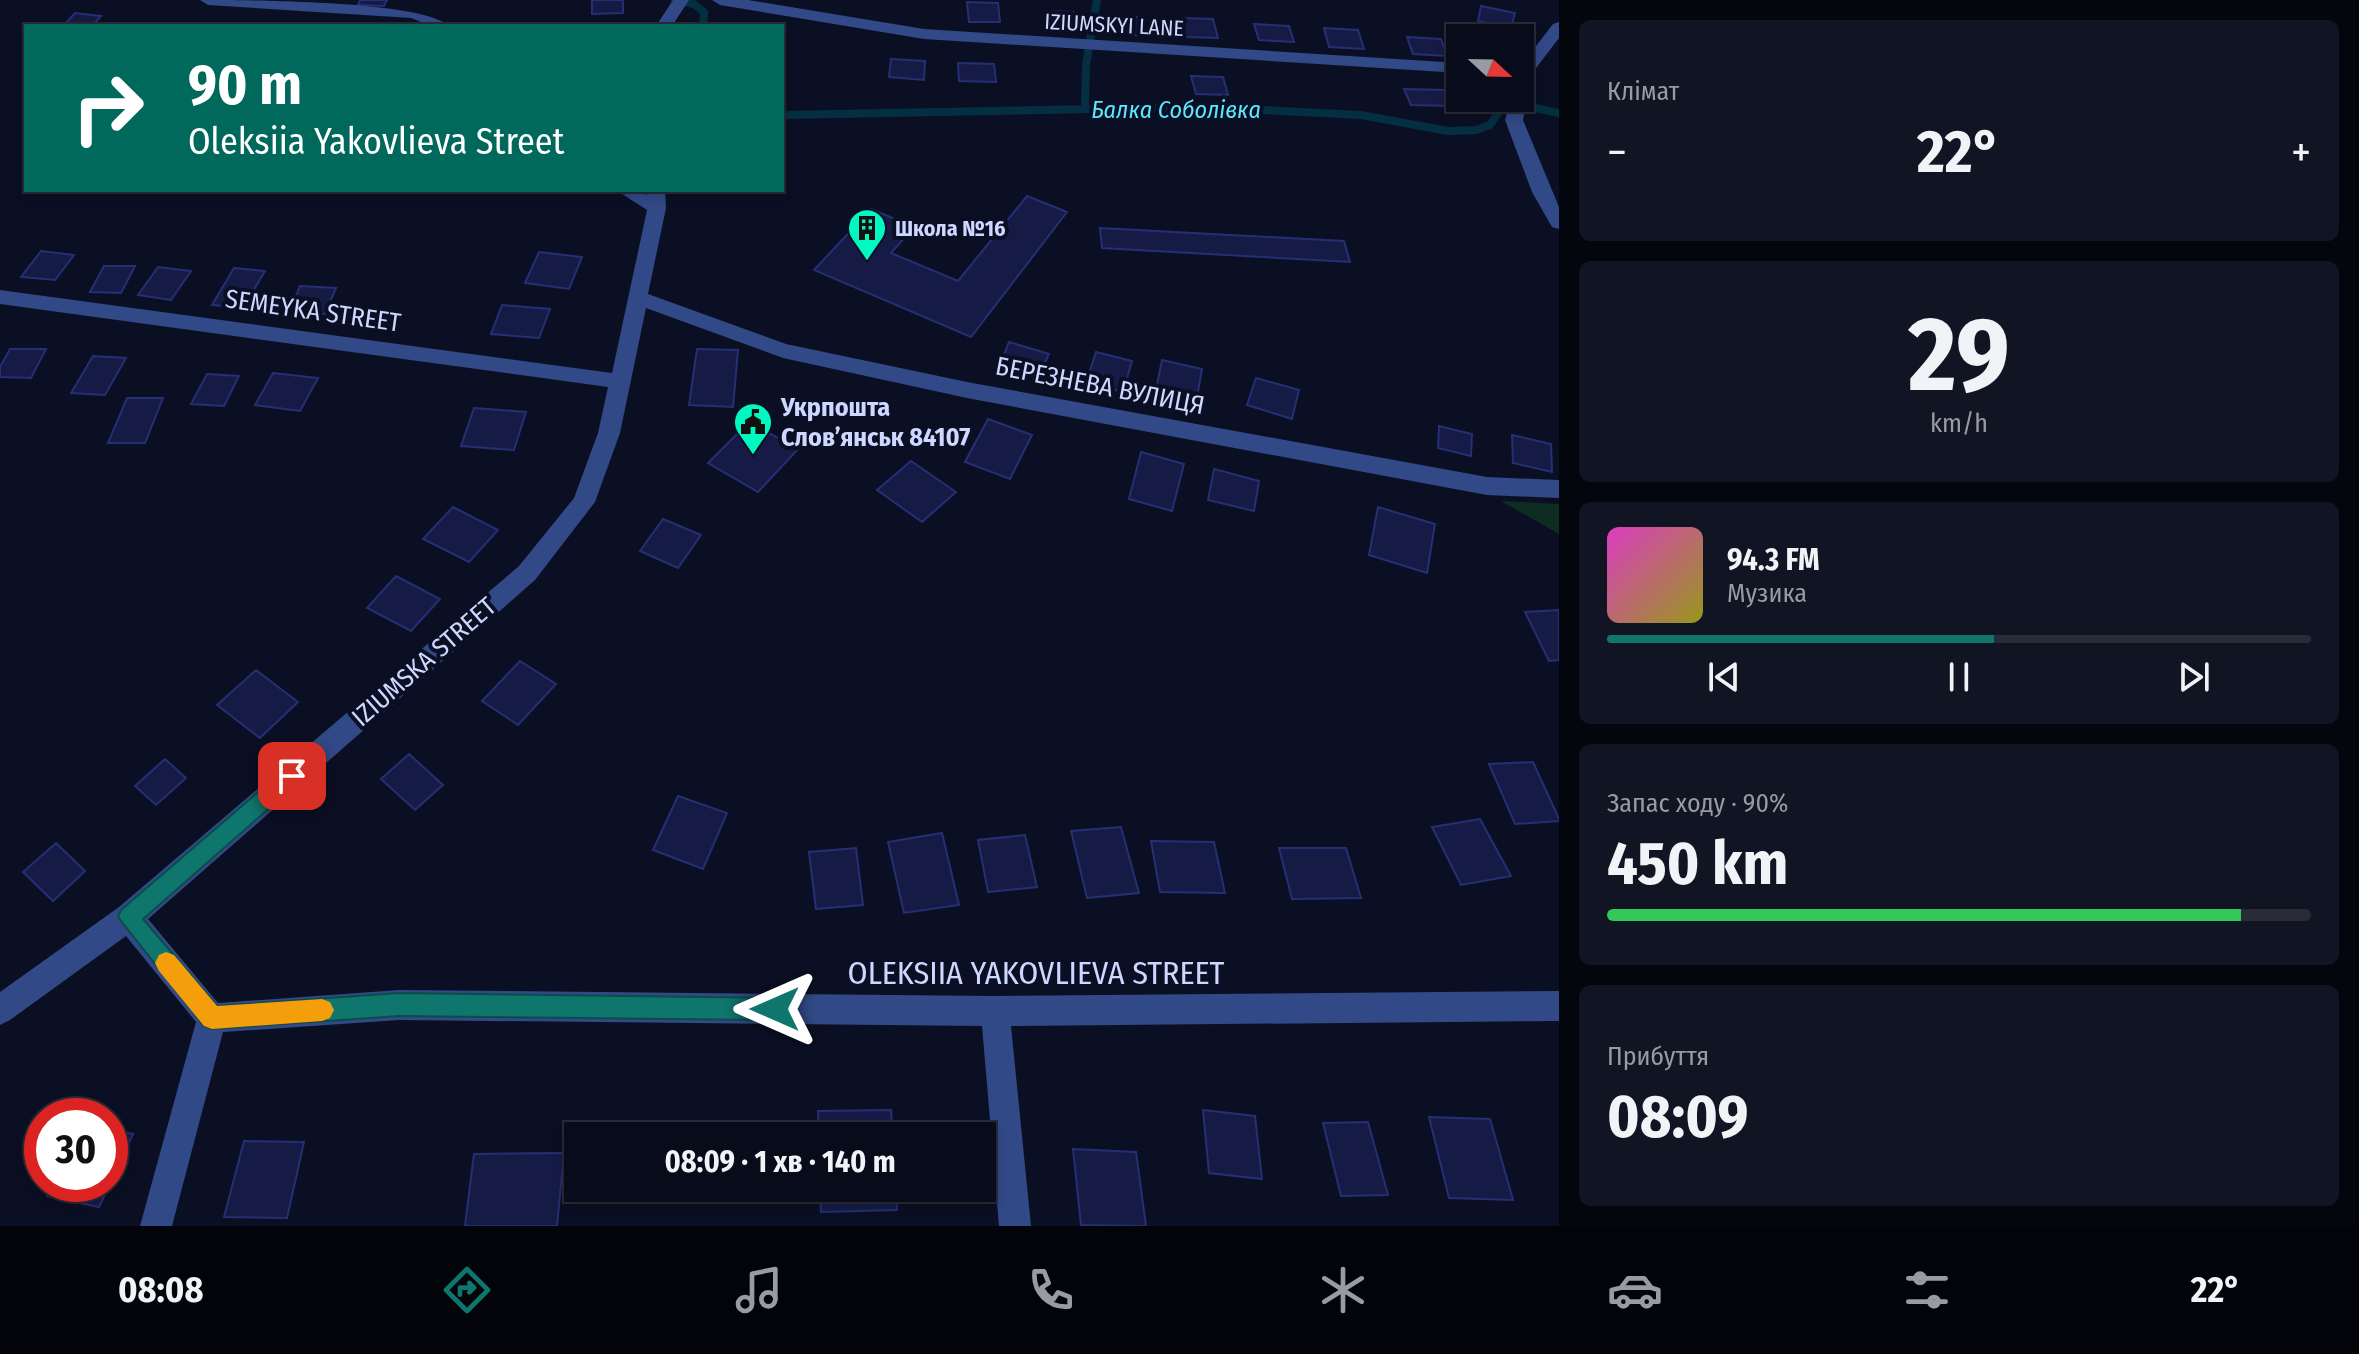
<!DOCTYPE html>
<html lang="uk">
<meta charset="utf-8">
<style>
body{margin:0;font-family:"Fira Sans Condensed",sans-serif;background:#111423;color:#f1f3f6;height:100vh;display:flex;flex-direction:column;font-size:30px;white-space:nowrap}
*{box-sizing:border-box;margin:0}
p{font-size:26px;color:#989ba2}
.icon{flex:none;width:44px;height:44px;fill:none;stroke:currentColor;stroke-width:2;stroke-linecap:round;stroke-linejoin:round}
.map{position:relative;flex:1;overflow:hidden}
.drawer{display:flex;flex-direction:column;gap:20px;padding:20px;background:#04060e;width:800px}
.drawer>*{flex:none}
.hud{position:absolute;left:24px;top:24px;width:760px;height:168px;border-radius:0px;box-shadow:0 4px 12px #0003,0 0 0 2px #292b39;background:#00695c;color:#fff;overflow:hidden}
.needle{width:52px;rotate:112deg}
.tools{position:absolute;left:1446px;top:24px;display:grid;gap:16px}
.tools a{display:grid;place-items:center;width:88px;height:88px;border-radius:0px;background:#080b1a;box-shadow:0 4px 12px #0003,0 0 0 2px #292b39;font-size:40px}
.speed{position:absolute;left:24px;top:1098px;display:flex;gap:16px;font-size:40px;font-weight:700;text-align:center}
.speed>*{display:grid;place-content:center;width:104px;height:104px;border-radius:50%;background:#080b1a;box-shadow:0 4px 12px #0003,0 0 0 2px #292b39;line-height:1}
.speed .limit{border:12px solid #d22;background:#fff;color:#111}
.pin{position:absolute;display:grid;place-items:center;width:68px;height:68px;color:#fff;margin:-34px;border-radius:16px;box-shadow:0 4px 12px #0006}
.me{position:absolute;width:88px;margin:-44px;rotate:270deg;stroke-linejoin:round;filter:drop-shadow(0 0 6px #0008)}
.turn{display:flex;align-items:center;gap:28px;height:168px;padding:0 32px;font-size:36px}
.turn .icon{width:104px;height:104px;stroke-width:2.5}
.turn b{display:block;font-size:56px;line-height:68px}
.big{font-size:60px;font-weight:700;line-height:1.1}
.drawer .tile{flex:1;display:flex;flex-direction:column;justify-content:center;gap:12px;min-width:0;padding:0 28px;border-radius:12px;background:#111423}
.drawer .dial{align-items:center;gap:0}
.dial b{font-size:104px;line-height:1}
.song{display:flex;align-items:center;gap:24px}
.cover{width:96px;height:96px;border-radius:12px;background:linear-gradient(135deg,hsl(310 70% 55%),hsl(60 70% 35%))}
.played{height:8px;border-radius:4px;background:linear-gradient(90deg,#0f766e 55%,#292b39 55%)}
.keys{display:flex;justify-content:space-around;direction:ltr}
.heat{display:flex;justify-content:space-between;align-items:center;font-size:44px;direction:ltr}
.charge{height:12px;border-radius:6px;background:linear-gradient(90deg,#34c759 90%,#292b39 0)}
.trip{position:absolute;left:564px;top:1122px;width:432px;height:80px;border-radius:0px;background:#080b1a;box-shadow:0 4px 12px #0003,0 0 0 2px #292b39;font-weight:700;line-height:80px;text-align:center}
.menu{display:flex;height:128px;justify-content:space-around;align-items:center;background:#03040a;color:#989ba2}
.menu .icon{width:56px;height:56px}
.menu .on{color:#0f766e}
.menu b{font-size:36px;color:#f1f3f6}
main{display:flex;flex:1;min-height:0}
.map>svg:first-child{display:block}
.green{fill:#0e2d22}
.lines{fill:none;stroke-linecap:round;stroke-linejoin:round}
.stream{stroke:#042f42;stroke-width:8}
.building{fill:#151b45;stroke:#252f74;stroke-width:2}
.minor{fill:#314986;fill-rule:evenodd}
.route{fill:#0f766e;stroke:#0a4d48;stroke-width:2}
.slow{fill:#f59e0b}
.labels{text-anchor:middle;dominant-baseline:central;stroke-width:8;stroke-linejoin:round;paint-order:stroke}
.far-street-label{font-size:22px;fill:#cdd7ff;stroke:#0b0f23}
.far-poi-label{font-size:22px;font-weight:bold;fill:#cdd7ff;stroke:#0b0f23;text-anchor:start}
.far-water-label{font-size:24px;font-style:italic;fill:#5be8ff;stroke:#0b0f23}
.street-label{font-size:26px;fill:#cdd7ff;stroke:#0b0f23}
.poi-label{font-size:26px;font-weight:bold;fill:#cdd7ff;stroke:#0b0f23;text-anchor:start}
.near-street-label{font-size:32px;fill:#cdd7ff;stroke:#0b0f23}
</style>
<main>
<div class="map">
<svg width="1559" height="1226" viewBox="0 0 1559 1226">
<rect width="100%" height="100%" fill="#0b0f23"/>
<path class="green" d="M1501,501L1559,504V534Z"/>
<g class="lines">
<path class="stream" d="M675,0L694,4L704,12L703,26
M1085,108L1086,65L1097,0
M782,115L1203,107L1361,115L1448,131L1476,130L1490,125L1500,110L1518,104L1559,113"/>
</g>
<path class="building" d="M360,0H387L384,6L358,5Z
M592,0H623V13L592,14Z
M967,2L998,3L1000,22H969Z
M1481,6L1515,13L1511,28L1478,21Z
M1047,11L1074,12L1076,29L1049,27Z
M75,13L101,16L92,26H63Z
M1110,16L1143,17L1145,36L1112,34Z
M1181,18L1213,19L1218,38L1186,37Z
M1254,24L1289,26L1294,42L1259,40Z
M1324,28L1358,30L1364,49L1329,47Z
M1407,37L1441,39L1447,56L1413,54Z
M891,59L925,61L924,80L889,77Z
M958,63L994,64L996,82L959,81Z
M1191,76L1223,77L1228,95L1196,94Z
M1404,89L1446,90L1454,106L1411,105Z
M1027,196L1067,212L971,337L814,270L871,209L914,227L891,253L958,281Z
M1100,228L1344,241L1350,262L1102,248Z
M41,251L74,255L55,280L21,277Z
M539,252L582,257L569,289L525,283Z
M104,266H135L121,293L90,292Z
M158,267L191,271L171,300L138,295Z
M234,268L265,271L243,308L212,305Z
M300,286L336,288L325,314L289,312Z
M502,305L550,309L539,338L491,334Z
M1009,342L1049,354L1038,378L999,367Z
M10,349H46L31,378L0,377V367Z
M697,349L738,350L733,407L689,405Z
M1096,352L1132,361L1123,392L1086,383Z
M93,356L126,358L105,395L71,393Z
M1162,360L1202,369L1196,403L1155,394Z
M273,373L318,378L300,411L255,405Z
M207,374L239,376L224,406L191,404Z
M1256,378L1299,390L1292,419L1247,405Z
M127,398H163L145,443H108Z
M474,408L526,412L514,450L461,446Z
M988,419L1032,435L1010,479L965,462Z
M749,422L798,449L758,492L708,463Z
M1439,426L1472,434L1471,456L1438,448Z
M1512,435L1551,444L1552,472L1513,463Z
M1141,452L1184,464L1172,511L1129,499Z
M911,461L956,492L922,522L877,490Z
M1214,469L1259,481L1254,511L1208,500Z
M453,507L498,530L469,562L423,539Z
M1378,507L1435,524L1427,573L1369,555Z
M663,519L701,535L678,568L640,551Z
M396,576L440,599L411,631L367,608Z
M1559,610V660L1549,661L1525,612Z
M520,661L556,684L518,725L482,701Z
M256,670L298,702L260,738L217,705Z
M409,754L443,785L415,810L381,779Z
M165,759L186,778L156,805L135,786Z
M1533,762L1559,819V821L1515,824L1489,764Z
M678,796L727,813L703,869L653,850Z
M1480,819L1511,876L1461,885L1432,827Z
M1121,827L1139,893L1087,898L1071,831Z
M942,833L959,905L904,913L888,842Z
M1025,835L1037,887L988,892L978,840Z
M1151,841L1214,842L1225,893L1160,892Z
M56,843L85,871L53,901L23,872Z
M856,848L863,905L816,909L809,852Z
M1279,848H1346L1361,898L1292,899Z
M891,1110L893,1136H819L818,1111Z
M1203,1110L1255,1116L1262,1179L1209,1173Z
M1429,1117L1490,1119L1513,1200L1449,1198Z
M1368,1122L1388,1195L1341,1196L1323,1123Z
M110,1129L133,1134L110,1184Z
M244,1141L304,1142L287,1218L224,1217Z
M1073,1149L1136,1152L1146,1226L1081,1225Z
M564,1153L557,1226H465L474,1154Z
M53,1184H110L99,1207L47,1196Z
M820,1188H896L897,1210L821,1212Z"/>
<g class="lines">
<path class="minor" d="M200,0C246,0 422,0 449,26H431L411,18L208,5Z
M673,0H689L672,26H656Z
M712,0H748L924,29L1460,63V73L924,39L720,5Z
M1559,22V38L1533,72L1523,120L1559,207V229L1552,227L1532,192L1505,120L1511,98H1520V67L1553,24Z
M616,190H639L647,195V190H665L666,208L648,294L786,344L967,382L1487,477L1559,480V498L1487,495L967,398L783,358L646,308L620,433L595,502L535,580L148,919L218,1003L399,990L995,996L1559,991V1021L1011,1026L1031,1226H999L982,1026L399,1020L223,1032L172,1226H140L196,1022L126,936L10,1020L0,1025V992L119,907L519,566L574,498L598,433L608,387L0,304V290L612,373L647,210Z"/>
</g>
<path class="route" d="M292,766L299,769L302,776L299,782L143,919L217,1006L399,993L775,998L783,1001L787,1009L783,1017L775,1020L399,1016L212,1029L204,1026L118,917L121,910L285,769Z"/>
<path class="slow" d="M166,952L174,955L217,1006L322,999L330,1002L334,1010L330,1018L322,1021L212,1029L204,1026L159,971L155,963L159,955Z"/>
<defs>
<g id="building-pin" transform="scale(2)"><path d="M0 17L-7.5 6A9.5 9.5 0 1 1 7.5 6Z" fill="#00f8c1" stroke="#0b0f23"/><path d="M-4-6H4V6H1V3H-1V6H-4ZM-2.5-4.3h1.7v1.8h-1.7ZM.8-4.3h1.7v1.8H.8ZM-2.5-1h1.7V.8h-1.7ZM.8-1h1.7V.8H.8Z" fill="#111"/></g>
<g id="civic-pin" transform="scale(2)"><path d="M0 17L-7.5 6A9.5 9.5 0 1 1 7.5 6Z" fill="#00f8c1" stroke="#0b0f23"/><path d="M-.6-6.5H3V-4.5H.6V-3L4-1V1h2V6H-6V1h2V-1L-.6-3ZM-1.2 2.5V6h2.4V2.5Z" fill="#111"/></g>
</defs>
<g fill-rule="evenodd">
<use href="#building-pin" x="867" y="228"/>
<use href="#civic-pin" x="753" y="422"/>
</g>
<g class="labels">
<g class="far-street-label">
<text transform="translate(1114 25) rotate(3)">IZIUMSKYI LANE</text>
</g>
<g class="far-poi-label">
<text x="895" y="228">Школа №16</text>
</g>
<g class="far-water-label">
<text x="1176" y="110">Балка Соболівка</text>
</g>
<g class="street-label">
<text transform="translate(313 311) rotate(8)">SEMEYKA STREET</text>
<text transform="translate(1100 386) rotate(11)">БЕРЕЗНЕВА ВУЛИЦЯ</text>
<text transform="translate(424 662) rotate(-41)">IZIUMSKA STREET</text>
</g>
<g class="poi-label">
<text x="781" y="407">Укрпошта<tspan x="781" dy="30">Слов’янськ 84107</tspan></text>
</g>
<g class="near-street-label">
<text x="1036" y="973">OLEKSIIA YAKOVLIEVA STREET</text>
</g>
</g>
</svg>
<div class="tools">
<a><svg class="needle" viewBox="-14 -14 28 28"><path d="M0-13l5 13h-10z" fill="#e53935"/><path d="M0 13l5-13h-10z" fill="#989ba2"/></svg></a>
</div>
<div class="speed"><div class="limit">30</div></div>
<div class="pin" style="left:292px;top:776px;background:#d93025"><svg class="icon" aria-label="arrive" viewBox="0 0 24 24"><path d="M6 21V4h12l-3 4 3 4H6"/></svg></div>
<svg class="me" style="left:775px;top:1009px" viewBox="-20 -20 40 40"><path d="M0-17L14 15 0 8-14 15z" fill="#0f766e" stroke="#fff" stroke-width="4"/></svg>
<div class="trip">08:09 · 1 хв · 140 m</div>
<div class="hud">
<div class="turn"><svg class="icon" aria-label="right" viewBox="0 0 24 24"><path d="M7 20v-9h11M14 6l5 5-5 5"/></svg><div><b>90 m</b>Oleksiia Yakovlieva Street</div></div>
</div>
</div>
<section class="drawer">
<div class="tile"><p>Клімат</p>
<div class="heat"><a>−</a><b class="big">22°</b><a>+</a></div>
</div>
<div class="tile dial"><b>29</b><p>km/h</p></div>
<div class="tile">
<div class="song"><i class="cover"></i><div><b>94.3 FM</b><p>Музика</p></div></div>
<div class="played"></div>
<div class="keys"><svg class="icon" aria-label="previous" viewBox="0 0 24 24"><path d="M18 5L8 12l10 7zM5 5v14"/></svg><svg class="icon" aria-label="pause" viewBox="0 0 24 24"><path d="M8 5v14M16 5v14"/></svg><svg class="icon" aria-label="next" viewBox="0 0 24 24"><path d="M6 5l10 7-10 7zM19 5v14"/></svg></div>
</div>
<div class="tile"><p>Запас ходу · 90%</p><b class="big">450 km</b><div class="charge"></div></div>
<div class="tile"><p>Прибуття</p><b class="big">08:09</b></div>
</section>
</main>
<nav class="menu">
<b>08:08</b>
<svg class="icon on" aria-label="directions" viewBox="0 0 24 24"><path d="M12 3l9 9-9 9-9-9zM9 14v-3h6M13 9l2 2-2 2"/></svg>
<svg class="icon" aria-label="music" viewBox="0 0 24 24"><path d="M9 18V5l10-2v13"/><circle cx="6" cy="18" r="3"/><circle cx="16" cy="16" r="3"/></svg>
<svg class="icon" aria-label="phone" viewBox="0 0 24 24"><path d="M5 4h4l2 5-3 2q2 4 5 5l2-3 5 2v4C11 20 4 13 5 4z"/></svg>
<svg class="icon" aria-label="climate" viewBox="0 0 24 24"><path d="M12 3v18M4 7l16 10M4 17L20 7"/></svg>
<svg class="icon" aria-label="car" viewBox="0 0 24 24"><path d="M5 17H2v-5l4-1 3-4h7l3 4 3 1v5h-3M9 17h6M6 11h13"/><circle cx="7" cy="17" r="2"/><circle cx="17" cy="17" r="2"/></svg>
<svg class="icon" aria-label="filters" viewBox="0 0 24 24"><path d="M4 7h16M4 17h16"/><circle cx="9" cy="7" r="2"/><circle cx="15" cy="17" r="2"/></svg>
<b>22°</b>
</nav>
